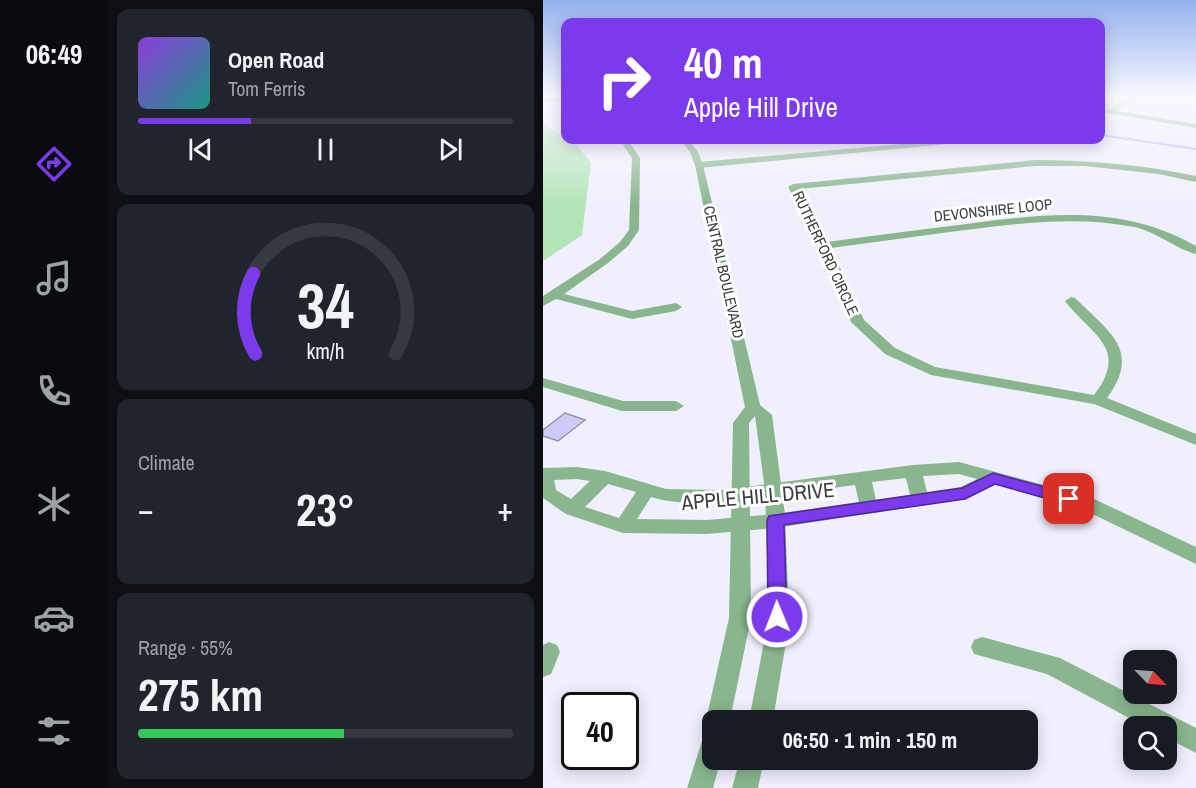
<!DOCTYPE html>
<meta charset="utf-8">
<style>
body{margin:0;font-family:"Archivo Narrow",sans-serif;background:#20242c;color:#f1f3f6;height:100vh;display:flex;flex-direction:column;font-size:22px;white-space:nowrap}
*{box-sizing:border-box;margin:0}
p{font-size:20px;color:#9ea1a6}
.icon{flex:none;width:33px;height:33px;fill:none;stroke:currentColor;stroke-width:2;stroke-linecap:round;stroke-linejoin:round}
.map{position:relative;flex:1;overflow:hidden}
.side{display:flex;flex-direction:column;gap:9px;padding:9px;background:#0d0f14;width:435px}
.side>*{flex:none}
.top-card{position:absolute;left:18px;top:18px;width:544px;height:126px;border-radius:12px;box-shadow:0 3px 15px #0003;background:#7c3aed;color:#fff;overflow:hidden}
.needle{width:39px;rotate:115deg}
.tools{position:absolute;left:580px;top:650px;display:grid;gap:12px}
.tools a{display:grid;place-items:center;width:54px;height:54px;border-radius:12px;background:#171b24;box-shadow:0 3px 15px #0003;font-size:30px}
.speed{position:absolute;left:18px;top:692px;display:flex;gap:12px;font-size:30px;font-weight:700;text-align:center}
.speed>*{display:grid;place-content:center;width:78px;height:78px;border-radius:50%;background:#171b24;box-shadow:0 3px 15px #0003;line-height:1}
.speed .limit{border:3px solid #111;border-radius:9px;background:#fff;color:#111}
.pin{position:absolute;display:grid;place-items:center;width:51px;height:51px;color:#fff;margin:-26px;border-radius:12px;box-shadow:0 3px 9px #0006}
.me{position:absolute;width:66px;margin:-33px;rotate:359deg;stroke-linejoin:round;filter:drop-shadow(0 0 4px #0008)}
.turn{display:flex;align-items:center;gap:21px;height:126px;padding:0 24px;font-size:27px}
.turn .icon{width:78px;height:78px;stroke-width:2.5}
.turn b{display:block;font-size:42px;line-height:51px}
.big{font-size:45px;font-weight:700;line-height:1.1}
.side .tile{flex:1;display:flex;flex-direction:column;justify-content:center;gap:9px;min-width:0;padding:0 21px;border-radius:12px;background:#20242c}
.side .dial{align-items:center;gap:0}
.dial svg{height:156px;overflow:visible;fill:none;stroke:#363941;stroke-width:7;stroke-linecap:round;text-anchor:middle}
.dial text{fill:#f1f3f6;stroke:none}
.song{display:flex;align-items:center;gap:18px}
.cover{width:72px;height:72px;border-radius:9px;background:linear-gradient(135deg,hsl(270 70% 55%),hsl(170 70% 35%))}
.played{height:6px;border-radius:3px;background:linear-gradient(90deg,#7c3aed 30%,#363941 30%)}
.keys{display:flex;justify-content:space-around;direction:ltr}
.heat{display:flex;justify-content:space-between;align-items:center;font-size:33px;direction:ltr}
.charge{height:9px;border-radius:4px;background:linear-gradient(90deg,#34c759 55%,#363941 0)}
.trip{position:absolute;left:159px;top:710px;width:336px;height:60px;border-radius:12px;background:#171b24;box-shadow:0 3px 15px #0003;font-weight:700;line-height:60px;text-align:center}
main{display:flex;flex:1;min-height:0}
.menu{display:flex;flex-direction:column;width:108px;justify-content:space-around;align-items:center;background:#090b0e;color:#9ea1a6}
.menu .icon{width:42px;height:42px}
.menu .current{color:#7c3aed}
.menu b{font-size:27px;color:#f1f3f6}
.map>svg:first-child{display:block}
.green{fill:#b4e5b7}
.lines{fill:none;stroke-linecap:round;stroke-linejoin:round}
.stream{stroke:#b6adfa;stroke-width:2}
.building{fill:#cecaf9;stroke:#9393a0;stroke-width:1.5}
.minor{fill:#89b68c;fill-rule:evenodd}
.tertiary{fill:#89b68c;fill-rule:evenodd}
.route{fill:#7c3aed;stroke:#51269a;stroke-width:1.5}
.labels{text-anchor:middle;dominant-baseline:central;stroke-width:6;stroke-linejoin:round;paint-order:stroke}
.far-street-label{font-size:15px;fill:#3c3c41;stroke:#fff}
.near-street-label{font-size:21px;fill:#3c3c41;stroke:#fff}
</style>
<main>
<nav class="menu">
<b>06:49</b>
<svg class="icon current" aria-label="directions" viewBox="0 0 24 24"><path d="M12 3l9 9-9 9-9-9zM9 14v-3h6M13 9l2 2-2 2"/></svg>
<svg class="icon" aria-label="music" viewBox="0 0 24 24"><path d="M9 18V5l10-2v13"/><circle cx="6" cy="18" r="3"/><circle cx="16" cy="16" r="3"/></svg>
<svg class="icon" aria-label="phone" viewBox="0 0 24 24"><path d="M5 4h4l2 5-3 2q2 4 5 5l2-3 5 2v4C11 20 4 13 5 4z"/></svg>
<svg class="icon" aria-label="climate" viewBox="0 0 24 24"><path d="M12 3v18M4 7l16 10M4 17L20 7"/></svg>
<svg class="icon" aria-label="car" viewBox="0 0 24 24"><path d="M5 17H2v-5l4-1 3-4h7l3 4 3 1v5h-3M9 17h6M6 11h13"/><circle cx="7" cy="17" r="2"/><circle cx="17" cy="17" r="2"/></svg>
<svg class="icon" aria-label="filters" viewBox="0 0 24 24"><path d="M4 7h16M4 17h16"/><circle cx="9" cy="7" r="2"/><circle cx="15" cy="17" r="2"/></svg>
</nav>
<section class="side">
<div class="tile">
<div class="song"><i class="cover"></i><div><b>Open Road</b><p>Tom Ferris</p></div></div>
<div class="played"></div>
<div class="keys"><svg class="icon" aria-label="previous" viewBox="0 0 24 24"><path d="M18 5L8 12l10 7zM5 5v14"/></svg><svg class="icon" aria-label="pause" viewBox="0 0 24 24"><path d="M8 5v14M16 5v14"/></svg><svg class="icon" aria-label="next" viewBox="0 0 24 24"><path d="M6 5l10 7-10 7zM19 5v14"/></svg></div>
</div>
<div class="tile dial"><svg viewBox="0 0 100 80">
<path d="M14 69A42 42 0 1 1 86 69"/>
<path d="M14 69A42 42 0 0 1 13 28" stroke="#7c3aed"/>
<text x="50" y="56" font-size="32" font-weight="700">34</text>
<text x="50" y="72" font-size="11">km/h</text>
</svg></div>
<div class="tile"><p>Climate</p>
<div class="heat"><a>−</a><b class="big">23°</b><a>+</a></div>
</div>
<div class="tile"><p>Range · 55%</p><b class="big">275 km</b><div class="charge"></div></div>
</section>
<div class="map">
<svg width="653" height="788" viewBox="0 0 653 788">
<rect width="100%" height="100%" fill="#f0effe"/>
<path class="green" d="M0,125L22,136V140H29L48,163L39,235L0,261Z"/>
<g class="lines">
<path class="stream" d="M558,135L653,149"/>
</g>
<path class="building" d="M22,413L42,420L15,441L0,436V430Z"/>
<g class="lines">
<path class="minor" d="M585,96H593L575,111L653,124V128L558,112V108L567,109Z
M22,97V101L0,102V98Z
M77,140H85L97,158L96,230L85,246L65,263L21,294L89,311L133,303L139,307L133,311L89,319L13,299L0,306V296L57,259L77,242L86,230L89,158Z
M403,140H428L424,142L156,168L152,165L156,162Z
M492,160C547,160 600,165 653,176V182L616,174L542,166H492L256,189L284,242C328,236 372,230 416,225C500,214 577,203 653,246V254C632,249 615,232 591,227C532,215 473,224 414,231C372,237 330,242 288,248L321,320L352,348L392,367L551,395C587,348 548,335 522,301L528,297L532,298C566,332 599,350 564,398L653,434V445L551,404L388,375L342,354L308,322L275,246L245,187L250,184Z
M0,378L80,401H133L141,406L133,411H79L0,387Z
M416,462L549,498L653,547V564L537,508L453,484L422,499L232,528L164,534L80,533L23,514L0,498V468L34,467L62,471L123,489L179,490L370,465ZM416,474L434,479L418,487L384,492L380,476ZM363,478L367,495L333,500L329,482ZM34,479L47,481L28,499L13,490L11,480ZM65,484L93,492L76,518L42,507ZM312,485L316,502L232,514L164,520L94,519L108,497C164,514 253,492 312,485Z
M439,637L517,658L653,728V753L624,738V726H601L504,674L431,654L428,647L431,640Z
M6,642L14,645L17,652L8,674L0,677V645Z"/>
<path class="tertiary" d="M138,140H146L155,152L160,165L217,405L229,415L242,515L245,591L243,642L230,720H206L221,642L225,591L222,490L212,416L206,423L208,618L187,720H170V729L163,720L186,618L190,423L202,407L152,165L147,152Z
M170,731V759H178L170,788H144L161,735Z
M197,759H221L215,788H189Z"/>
</g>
<linearGradient id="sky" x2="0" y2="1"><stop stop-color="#94b1ef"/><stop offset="0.47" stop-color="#f8f8ff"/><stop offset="1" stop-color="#f8f8ff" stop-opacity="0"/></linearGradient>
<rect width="653" height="206" fill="url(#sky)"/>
<path class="route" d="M450,473L532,495L534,499L532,503L526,505L452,484L422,499L241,525L244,617L241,623L234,625L227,623L225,617L224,520L226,516L419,488Z"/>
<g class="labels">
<g class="far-street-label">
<text transform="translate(450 210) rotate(-6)">DEVONSHIRE LOOP</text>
<text transform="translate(283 253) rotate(65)">RUTHERFORD CIRCLE</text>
<text transform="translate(181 272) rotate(77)">CENTRAL BOULEVARD</text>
</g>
<g class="near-street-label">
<text transform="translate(215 496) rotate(-5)">APPLE HILL DRIVE</text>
</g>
</g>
</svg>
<div class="tools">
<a><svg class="needle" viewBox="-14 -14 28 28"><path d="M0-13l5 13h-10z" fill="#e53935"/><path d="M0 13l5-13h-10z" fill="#9ea1a6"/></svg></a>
<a><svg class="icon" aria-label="search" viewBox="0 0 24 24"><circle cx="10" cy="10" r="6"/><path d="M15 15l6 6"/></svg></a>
</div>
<div class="speed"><div class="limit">40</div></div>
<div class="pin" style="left:526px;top:499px;background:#d93025"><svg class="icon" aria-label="arrive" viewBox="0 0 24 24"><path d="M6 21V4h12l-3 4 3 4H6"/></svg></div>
<svg class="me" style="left:234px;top:617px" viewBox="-20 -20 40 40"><circle r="17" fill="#7c3aed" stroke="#fff" stroke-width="3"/><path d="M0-11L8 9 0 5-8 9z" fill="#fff"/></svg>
<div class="trip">06:50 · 1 min · 150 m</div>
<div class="top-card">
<div class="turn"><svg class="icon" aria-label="right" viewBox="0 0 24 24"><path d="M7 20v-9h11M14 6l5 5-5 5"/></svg><div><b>40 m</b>Apple Hill Drive</div></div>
</div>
</div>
</main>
